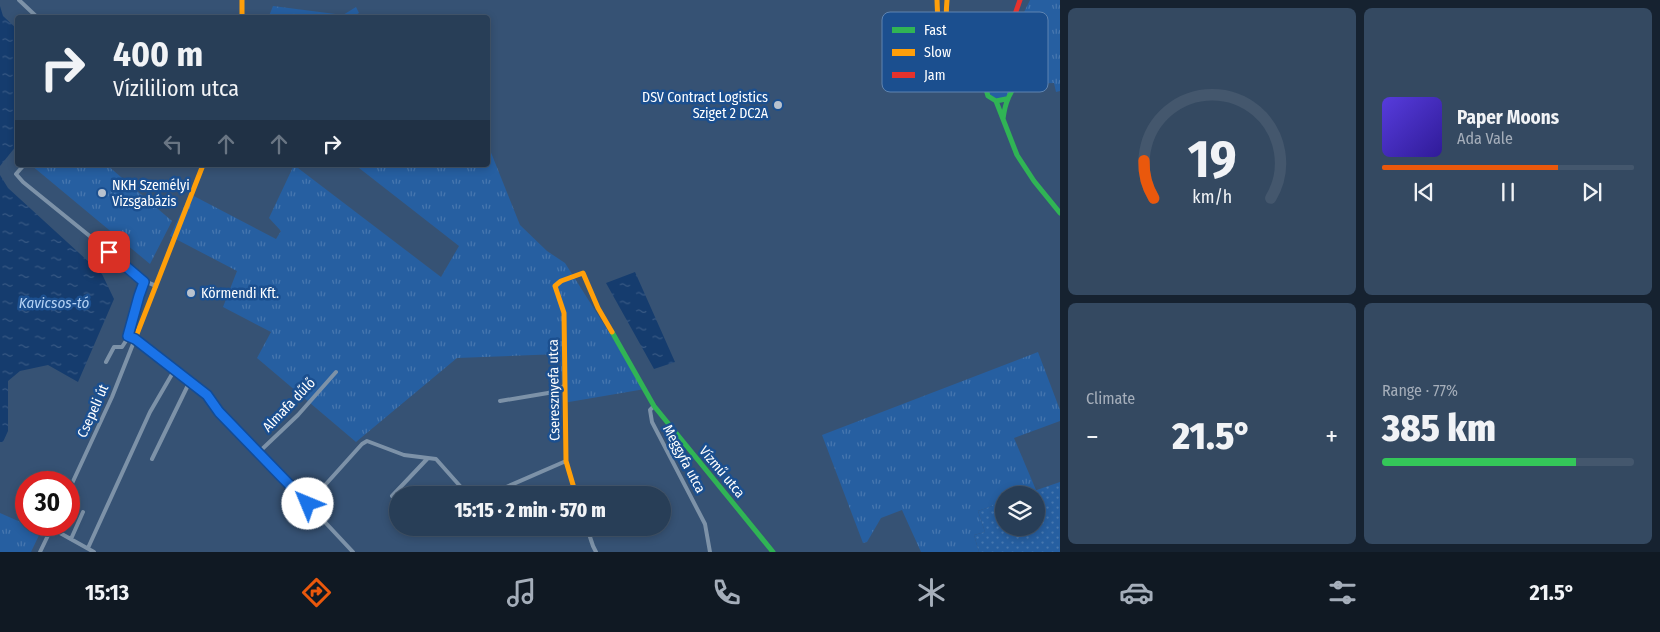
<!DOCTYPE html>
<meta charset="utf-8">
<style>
body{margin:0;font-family:"Fira Sans Condensed",sans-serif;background:#344961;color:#f1f3f6;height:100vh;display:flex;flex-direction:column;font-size:19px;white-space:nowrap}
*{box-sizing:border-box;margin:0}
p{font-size:16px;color:#a5aeba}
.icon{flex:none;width:28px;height:28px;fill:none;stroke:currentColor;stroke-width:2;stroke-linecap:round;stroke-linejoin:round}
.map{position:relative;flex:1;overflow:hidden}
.side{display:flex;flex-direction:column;gap:8px;padding:8px;background:#162230;width:600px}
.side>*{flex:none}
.guide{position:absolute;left:15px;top:15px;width:475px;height:152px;border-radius:5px;box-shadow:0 2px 8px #0003,0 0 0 1px #44576d;background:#283e57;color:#f1f3f6;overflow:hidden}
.fabs{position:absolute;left:995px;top:486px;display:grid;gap:10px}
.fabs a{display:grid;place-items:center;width:50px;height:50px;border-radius:50%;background:#283e57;box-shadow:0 2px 8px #0003,0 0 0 1px #44576d;font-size:25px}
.speed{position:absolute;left:15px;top:471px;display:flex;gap:10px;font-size:25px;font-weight:700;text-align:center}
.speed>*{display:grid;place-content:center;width:65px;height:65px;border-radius:50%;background:#283e57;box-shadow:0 2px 8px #0003,0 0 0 1px #44576d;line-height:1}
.speed .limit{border:8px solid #d22;background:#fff;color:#111}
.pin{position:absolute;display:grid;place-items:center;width:42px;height:42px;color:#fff;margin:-21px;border-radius:10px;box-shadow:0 2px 8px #0006}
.me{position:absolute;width:55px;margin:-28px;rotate:315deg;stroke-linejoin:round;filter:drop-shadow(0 0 4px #0008)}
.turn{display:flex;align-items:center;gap:18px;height:105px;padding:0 15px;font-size:22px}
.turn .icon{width:65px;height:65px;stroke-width:2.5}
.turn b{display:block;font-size:35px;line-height:42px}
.lanes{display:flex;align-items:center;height:48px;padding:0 15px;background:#0003;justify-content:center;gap:25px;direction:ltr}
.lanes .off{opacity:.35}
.big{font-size:38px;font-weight:800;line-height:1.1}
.side .card{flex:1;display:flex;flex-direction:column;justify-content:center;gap:8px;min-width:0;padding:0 18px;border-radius:8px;background:#344961}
.side .dial{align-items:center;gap:0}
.dial svg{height:130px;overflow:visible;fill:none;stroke:#44576d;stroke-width:7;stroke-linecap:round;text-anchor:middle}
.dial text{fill:#f1f3f6;stroke:none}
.song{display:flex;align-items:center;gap:15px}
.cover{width:60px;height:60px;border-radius:8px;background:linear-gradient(135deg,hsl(250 70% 55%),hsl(250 70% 35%))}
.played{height:5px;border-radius:2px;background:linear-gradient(90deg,#ea580c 70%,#44576d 70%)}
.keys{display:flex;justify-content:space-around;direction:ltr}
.heat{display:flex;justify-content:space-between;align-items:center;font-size:28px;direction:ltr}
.charge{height:8px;border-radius:4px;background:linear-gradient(90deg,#34c759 77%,#44576d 0)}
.side .tiles{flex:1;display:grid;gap:8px;grid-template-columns:repeat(2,1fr)}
.trip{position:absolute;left:389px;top:486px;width:282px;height:50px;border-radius:25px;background:#283e57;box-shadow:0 2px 8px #0003,0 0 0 1px #44576d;font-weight:800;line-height:50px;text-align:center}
.tabs{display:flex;height:80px;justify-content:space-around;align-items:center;background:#101923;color:#a5aeba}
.tabs .icon{width:35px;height:35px}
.tabs .on{color:#ea580c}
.tabs b{font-size:22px;color:#f1f3f6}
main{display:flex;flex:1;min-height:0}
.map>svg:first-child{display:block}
.grass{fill:url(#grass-tufts)}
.forest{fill:url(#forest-crowns)}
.garden{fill:url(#garden-dots)}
.water{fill:url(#water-ripples)}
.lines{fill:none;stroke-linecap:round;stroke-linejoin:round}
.street{stroke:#7d92a8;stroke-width:4}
.fast{stroke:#30b455;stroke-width:5}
.slow{stroke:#ff9f0a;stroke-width:5}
.jam{stroke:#e5322d;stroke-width:5}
.route-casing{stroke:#114b97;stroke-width:12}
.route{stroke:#1a73e8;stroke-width:9}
.poi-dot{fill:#b9c2ce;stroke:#1b4f8f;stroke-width:2}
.labels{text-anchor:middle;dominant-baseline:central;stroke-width:5;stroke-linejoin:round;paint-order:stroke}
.poi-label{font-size:14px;fill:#fff;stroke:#1b4f8f;text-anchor:start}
.street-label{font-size:14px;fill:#fff;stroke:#1b4f8f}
.water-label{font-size:15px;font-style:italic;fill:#b5d3f5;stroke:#1b4f8f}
.key{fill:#1b4f8f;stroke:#5f84b1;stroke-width:1}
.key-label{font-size:14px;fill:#fff}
</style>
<main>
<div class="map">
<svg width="1060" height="552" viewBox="0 0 1060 552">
<defs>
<pattern id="grass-tufts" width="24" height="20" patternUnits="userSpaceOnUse" patternTransform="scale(1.25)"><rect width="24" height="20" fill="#265fa1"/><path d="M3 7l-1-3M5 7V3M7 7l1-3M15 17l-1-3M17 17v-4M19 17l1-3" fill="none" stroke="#4777af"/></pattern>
<pattern id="forest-crowns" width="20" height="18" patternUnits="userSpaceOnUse" patternTransform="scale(1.25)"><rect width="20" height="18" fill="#265fa1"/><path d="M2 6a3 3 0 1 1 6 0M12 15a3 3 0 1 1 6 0" fill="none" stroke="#4777af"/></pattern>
<pattern id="garden-dots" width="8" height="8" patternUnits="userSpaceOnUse" patternTransform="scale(1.25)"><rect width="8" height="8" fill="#265fa1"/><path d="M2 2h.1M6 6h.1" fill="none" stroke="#4777af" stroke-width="1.8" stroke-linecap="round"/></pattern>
<pattern id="water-ripples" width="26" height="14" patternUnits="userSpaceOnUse" patternTransform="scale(1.25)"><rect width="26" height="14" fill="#153c6e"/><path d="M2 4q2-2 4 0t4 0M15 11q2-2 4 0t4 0" fill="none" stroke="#385984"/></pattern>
</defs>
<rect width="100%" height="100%" fill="#365274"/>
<path class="grass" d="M1030,0H1060V91L1056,92L1054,83C1034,84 1024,84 1007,72C1006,45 1019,23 1030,0Z
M988 88a11 11 0 1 1 22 0a11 11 0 1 1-22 0Z
M488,145L520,225L547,251L565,263L645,389L563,403L560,354L457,358L356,442L257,358L271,332L223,307L237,271L170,236L190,194L276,239L281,231L269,218L294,165L441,277L459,246L359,168L362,165H488Z
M31,165H107L172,221L150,264Z
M1038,352L1060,410V421L1014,438L1036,490L1022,495H1004V502L978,511L985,532L974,535L979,552H921L902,510L881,518L867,542L863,543L822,435Z
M0,513L41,531L31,552H0Z"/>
<path class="forest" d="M273,6L343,15L356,7L359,13L350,18H248L244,14L269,16Z"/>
<path class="garden" d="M1060,482V552H979L974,535L985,532L978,511L1004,502V528H1036V495H1022Z"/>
<path class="water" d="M0,6L3,16L18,30L17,145L0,166Z
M0,175L8,188L102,274L114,299L78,382L48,365L20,371L8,381V431L3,442H0Z
M635,272L675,362L654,369L606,283Z"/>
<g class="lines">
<path class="street" d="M19,0L38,18
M24,165L16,174L23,182L123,263C133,273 142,281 156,286
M144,282L129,336L135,339L207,395L219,412L308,504L353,552
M106,362L114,347H122L129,336
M500,401L548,393L564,386
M654,406L650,410L652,422L705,524L710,552
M258,453L298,415L336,372
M152,459L190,381
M69,490L112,397L135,339
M488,495L566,461
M392,496L428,458
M308,504L362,444L367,441L404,455L436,459L468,495
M51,528L94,552
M587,528L593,546L596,552
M71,539L83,512
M88,548L150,412L175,369
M40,552L53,525"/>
<path class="fast" d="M1003,55L1004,74
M996,101L1017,155L1034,181L1060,213
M1003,119C1004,112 1005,105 1008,99C1009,95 1012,92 1013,88C1016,74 999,73 990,77L985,86L988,96L996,101L1006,99
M612,332L654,406L773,552"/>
<path class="slow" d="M242,0V18
M937,0C938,24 937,53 958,69C967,76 977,79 985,86
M947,0C944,35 948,69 990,77
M947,18C953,38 972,52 992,41C999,37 1004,30 1010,25
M135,339L203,165
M576,495L566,461L564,313L555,286L561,281L583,273L598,308L612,332"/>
<path class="jam" d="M994,74L1020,0"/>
</g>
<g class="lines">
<g class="route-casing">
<path id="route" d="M109,252L144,282L139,296L128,336L135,339L207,395L219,412L308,504"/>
</g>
<use href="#route" class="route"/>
</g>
<g class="poi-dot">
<circle cx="778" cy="105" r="5"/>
<circle cx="102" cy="193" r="5"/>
<circle cx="191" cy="293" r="5"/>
</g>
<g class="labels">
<g class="poi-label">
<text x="768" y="97" text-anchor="end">DSV Contract Logistics<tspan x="768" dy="16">Sziget 2 DC2A</tspan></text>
<text x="112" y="185">NKH Személyi<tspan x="112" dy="16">Vizsgabázis</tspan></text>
<text x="201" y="293">Körmendi Kft.</text>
</g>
<g class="street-label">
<text transform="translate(554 390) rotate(-91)">Cseresznyefa utca</text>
<text transform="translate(289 405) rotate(-46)">Almafa dűlő</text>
<text transform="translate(93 411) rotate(-66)">Csepeli út</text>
<text transform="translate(684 459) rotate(62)">Meggyfa utca</text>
<text transform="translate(722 472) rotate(50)">Vízmű utca</text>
</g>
<g class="water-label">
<text x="54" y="303">Kavicsos-tó</text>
</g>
</g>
<rect x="882" y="12" width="166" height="80" rx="8" class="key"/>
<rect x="892" y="27" width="23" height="6" fill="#30b455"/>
<rect x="892" y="49" width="23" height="7" fill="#ff9f0a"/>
<rect x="892" y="72" width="23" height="6" fill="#e5322d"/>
<g class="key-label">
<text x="924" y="35">Fast</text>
<text x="924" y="57">Slow</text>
<text x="924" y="80">Jam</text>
</g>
</svg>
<div class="fabs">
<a><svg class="icon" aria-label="layers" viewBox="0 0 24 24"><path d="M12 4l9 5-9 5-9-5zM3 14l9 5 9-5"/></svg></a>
</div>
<div class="speed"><div class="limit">30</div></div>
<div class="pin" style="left:109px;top:252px;background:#d93025"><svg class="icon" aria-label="arrive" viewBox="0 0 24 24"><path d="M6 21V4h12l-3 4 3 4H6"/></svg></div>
<svg class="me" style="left:308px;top:504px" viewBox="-20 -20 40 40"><circle r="19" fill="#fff"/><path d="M0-13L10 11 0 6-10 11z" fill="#1a73e8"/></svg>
<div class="trip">15:15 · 2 min · 570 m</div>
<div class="guide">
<div class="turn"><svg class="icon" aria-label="right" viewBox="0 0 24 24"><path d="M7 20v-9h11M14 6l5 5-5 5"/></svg><div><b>400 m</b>Vízililiom utca</div></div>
<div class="lanes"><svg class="icon off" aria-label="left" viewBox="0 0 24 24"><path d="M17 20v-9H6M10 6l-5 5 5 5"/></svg><svg class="icon off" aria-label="ahead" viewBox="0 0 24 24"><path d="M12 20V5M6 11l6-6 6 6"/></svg><svg class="icon off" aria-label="ahead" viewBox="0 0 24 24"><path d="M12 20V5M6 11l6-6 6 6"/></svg><svg class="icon" aria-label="right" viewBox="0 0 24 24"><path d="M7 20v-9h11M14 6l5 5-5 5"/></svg></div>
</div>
</div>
<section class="side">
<div class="tiles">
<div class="card dial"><svg viewBox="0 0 100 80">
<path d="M14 69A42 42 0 1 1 86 69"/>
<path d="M14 69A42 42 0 0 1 8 46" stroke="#ea580c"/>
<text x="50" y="56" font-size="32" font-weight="700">19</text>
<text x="50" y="72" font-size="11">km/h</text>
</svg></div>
<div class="card">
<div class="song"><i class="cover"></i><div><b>Paper Moons</b><p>Ada Vale</p></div></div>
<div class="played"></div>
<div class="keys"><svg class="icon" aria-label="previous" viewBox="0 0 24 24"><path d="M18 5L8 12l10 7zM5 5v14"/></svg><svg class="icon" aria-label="pause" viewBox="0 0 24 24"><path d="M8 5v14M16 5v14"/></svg><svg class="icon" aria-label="next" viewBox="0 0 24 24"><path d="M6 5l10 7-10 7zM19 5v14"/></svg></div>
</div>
<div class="card"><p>Climate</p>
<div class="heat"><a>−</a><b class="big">21.5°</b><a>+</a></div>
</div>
<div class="card"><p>Range · 77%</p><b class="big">385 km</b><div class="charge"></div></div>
</div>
</section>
</main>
<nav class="tabs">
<b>15:13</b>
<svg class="icon on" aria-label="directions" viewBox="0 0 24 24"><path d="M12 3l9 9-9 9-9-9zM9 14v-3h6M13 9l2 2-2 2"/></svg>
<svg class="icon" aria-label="music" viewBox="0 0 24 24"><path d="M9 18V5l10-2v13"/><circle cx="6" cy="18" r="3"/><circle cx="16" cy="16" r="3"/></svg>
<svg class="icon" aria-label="phone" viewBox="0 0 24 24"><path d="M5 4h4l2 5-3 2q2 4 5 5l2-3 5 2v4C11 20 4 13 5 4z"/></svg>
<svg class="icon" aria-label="climate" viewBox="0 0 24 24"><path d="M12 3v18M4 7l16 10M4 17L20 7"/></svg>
<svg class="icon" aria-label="car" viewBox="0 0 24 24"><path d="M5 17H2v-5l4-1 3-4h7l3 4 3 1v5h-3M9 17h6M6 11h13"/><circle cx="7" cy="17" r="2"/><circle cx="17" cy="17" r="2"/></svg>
<svg class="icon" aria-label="filters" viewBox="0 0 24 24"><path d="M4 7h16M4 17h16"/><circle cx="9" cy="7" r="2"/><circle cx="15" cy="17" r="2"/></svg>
<b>21.5°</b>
</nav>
